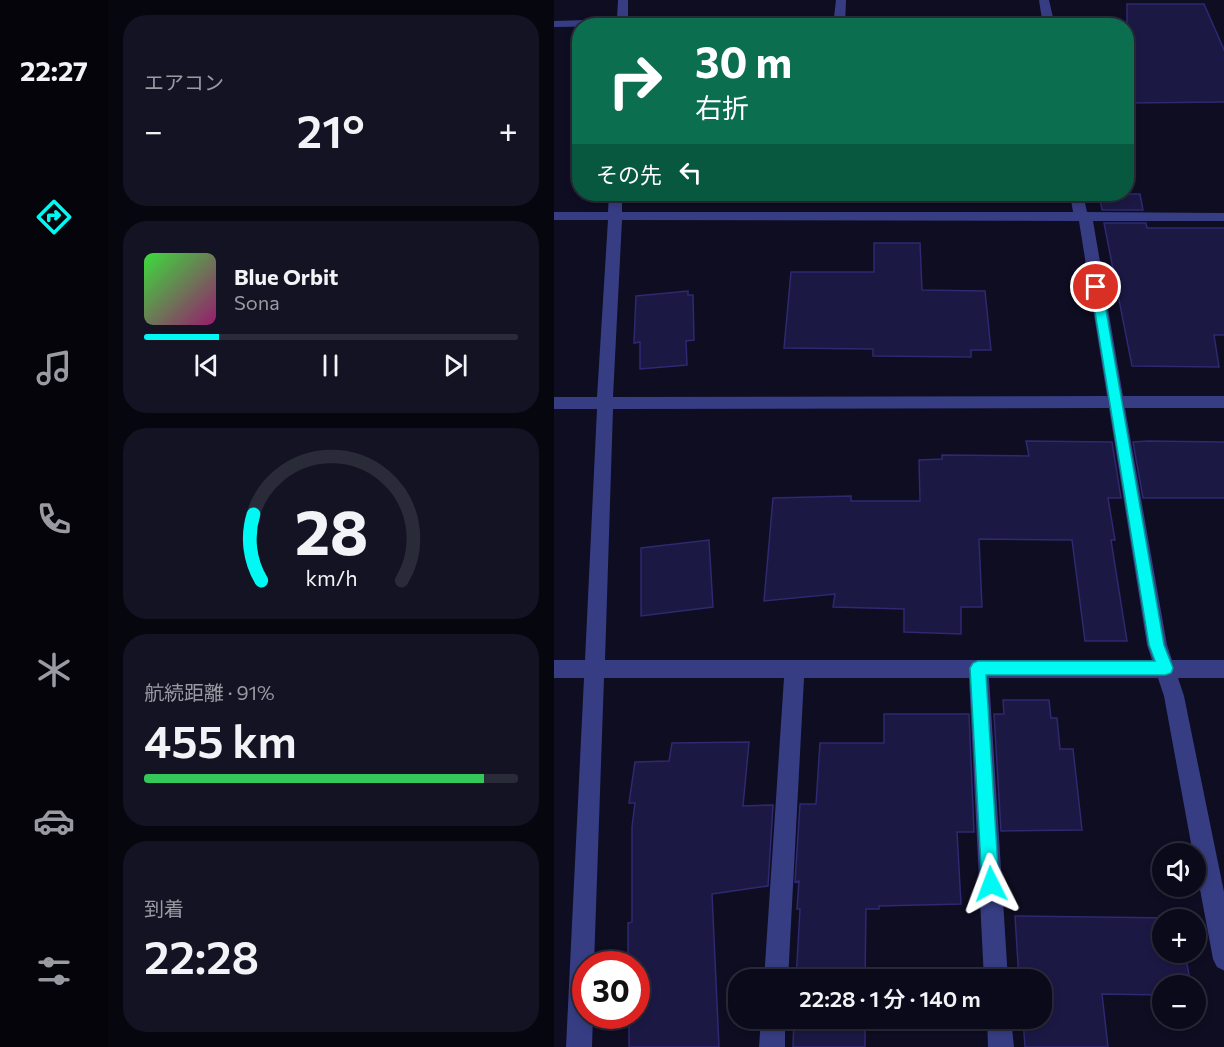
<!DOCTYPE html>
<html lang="ja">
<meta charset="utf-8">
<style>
body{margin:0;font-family:Commissioner,"Noto Sans JP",sans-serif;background:#131323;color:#f1f3f6;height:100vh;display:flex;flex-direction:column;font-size:22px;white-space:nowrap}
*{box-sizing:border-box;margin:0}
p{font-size:20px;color:#999aa2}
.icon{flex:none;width:33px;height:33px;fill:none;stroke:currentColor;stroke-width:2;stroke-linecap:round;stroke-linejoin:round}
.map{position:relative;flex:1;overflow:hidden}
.details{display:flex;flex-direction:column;gap:15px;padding:15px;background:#06060e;width:446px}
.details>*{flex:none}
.banner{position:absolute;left:18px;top:18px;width:562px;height:183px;border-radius:24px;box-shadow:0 3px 9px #0003,0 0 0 2px #2a2b39;background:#0b6e4f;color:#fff;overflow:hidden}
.controls{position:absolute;left:598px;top:843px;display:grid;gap:12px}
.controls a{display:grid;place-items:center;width:54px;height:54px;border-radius:50%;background:#0a0a1a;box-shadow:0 3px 9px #0003,0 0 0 2px #2a2b39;font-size:30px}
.speed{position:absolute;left:18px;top:951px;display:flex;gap:12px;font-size:30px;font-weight:700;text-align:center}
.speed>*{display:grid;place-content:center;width:78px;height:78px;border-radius:50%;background:#0a0a1a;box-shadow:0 3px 9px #0003,0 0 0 2px #2a2b39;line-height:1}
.speed .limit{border:9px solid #d22;background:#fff;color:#111}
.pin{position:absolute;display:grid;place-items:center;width:51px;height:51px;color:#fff;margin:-26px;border:3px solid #fff;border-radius:50%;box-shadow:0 2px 6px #0007}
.me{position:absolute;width:66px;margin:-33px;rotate:357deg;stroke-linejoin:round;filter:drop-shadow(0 0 4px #0008)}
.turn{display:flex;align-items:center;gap:21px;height:126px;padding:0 24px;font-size:27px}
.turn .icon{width:78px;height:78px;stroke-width:2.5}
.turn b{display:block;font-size:42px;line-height:51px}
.then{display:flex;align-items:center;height:57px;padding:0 24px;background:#0003;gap:12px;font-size:22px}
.big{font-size:45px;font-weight:600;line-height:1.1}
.details .tile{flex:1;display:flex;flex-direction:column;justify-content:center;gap:9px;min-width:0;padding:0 21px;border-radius:24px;background:#131323}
.details .dial{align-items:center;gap:0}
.dial svg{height:156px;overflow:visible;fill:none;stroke:#2a2b39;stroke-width:7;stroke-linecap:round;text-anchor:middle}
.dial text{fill:#f1f3f6;stroke:none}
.song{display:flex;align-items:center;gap:18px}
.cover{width:72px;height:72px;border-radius:9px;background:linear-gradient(135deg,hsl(120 70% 55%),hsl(320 70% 35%))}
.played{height:6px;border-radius:3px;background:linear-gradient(90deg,#00f9f2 20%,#2a2b39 20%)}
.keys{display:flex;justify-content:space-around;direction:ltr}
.heat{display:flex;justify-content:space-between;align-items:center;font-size:33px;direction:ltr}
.charge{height:9px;border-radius:4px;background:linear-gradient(90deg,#34c759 91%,#2a2b39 0)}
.trip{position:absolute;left:174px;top:969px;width:324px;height:60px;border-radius:24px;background:#0a0a1a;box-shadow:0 3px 9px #0003,0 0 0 2px #2a2b39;font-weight:600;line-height:60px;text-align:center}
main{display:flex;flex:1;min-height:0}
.menu{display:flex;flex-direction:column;width:108px;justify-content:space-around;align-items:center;background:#04040a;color:#999aa2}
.menu .icon{width:42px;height:42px}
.menu .selected{color:#00f9f2}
.menu b{font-size:27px;color:#f1f3f6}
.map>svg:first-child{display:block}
.building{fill:#1b1844;stroke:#2e2970;stroke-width:1.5}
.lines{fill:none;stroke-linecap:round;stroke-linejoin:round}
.minor{fill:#363d83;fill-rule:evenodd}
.route{fill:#00f9f2;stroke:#00a29d;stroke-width:1.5}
</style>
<main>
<nav class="menu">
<b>22:27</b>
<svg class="icon selected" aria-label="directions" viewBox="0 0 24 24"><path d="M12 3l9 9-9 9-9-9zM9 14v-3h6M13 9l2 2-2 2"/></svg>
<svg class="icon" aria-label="music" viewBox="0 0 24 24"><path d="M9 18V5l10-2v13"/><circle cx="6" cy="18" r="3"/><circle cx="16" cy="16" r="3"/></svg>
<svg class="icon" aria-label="phone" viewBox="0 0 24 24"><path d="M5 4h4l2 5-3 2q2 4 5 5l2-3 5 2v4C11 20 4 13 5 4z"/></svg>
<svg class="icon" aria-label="climate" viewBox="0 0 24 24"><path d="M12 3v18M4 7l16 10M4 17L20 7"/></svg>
<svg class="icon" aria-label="car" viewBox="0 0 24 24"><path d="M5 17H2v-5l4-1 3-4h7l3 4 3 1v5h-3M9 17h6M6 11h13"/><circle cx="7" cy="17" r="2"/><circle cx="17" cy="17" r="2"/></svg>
<svg class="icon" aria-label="filters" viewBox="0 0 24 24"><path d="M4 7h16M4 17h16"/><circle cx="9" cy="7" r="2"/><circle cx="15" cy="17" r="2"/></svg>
</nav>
<section class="details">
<div class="tile"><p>エアコン</p>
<div class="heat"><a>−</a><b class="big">21°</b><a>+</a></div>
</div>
<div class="tile">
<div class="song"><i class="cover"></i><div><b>Blue Orbit</b><p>Sona</p></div></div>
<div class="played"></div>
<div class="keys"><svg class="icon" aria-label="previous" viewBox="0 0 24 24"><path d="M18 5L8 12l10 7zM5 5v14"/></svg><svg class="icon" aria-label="pause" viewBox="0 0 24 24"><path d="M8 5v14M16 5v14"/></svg><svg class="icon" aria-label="next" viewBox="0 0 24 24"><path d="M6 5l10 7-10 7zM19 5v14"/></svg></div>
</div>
<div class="tile dial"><svg viewBox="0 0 100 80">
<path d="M14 69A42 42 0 1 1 86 69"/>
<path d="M14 69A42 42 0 0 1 10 35" stroke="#00f9f2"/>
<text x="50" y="56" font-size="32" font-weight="700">28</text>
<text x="50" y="72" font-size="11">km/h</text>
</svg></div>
<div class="tile"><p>航続距離 · 91%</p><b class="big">455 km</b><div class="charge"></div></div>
<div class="tile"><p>到着</p><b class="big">22:28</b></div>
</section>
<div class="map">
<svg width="671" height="1047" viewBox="0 0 671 1047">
<rect width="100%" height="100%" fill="#0e0d22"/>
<path class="building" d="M573,4H650L671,52V102L573,103Z
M545,194H586L589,210H548Z
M550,223H592L593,228H671V335H660L665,367L578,366Z
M320,243H366L368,290L431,291L437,350H417V357L319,356V349L230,348L237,272H320Z
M134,291V295H139L140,340L132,341L133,365L86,369V342L80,343L82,296Z
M472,441L558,442L567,498H554L561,540H557L573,641H531L518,540L425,539L428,607H407V634L350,632V609L279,607L281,594L210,601L219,498L297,496V501H366L365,460L388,459V455L475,456Z
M594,441L671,442V498H589L579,442Z
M155,540L159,607L87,616V548Z
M449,700H495L497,718H503L506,749H519L528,830L447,831L440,714H450Z
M330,714H415L420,832H403L407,904L325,906V909H312L311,980H242L246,909H243L245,881L241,882L246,804H262L266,743H330Z
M195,742L189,806L219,805L214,886L158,894L165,1047H75V1016H82V964H74V923L78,922V827L81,803H75L81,762L115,761L118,743Z
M461,916L620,918L609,920V952L631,953L637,986H609V995L548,994L554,1047H471L469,1018H488V980H465Z
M240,1018H311V1047H239Z"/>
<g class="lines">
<path class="minor" d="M64,0H74V26L0,27V21L63,19Z
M282,0H292L291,26H279Z
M485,0H495L501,26H489Z
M55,194H68V212H519L516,194H529L533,212L671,213V221H539L569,396H671V408H571L613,645L618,660H671V678H624L630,696L671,897V971L663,967L659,959L642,868V854H639L610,696L604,678H435L454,980H430L415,678H250L234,980H210L230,678H50L40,964H32V1016H39L38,1047H12L30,678H0V660H31L43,409H0V397H43L54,220H0V212H54ZM68,220L525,221L553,396L59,397ZM555,408L593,645L598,660H51L59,409Z
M207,1018H231V1047H205Z
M433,1018H457L460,1047H434Z"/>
</g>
<path class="route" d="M542,283L548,287L610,645L619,668L617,673L611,675H432L445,884L443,890L437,892L431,890L428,884L416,668L419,663L424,661H601L595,645L537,287Z"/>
</svg>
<div class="controls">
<a><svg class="icon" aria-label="sound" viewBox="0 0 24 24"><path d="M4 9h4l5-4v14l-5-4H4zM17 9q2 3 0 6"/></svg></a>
<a>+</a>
<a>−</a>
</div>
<div class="speed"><div class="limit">30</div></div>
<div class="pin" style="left:542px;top:287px;background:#d93025"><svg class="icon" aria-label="arrive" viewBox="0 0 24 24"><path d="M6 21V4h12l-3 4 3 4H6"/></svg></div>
<svg class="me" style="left:437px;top:884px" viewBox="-20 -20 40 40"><path d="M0-17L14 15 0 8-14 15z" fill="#00f9f2" stroke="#fff" stroke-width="4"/></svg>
<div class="trip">22:28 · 1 分 · 140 m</div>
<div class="banner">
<div class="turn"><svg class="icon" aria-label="right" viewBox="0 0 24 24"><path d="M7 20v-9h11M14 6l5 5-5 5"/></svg><div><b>30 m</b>右折</div></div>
<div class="then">その先<svg class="icon" aria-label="left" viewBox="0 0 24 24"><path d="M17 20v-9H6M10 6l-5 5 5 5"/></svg></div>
</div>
</div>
</main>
